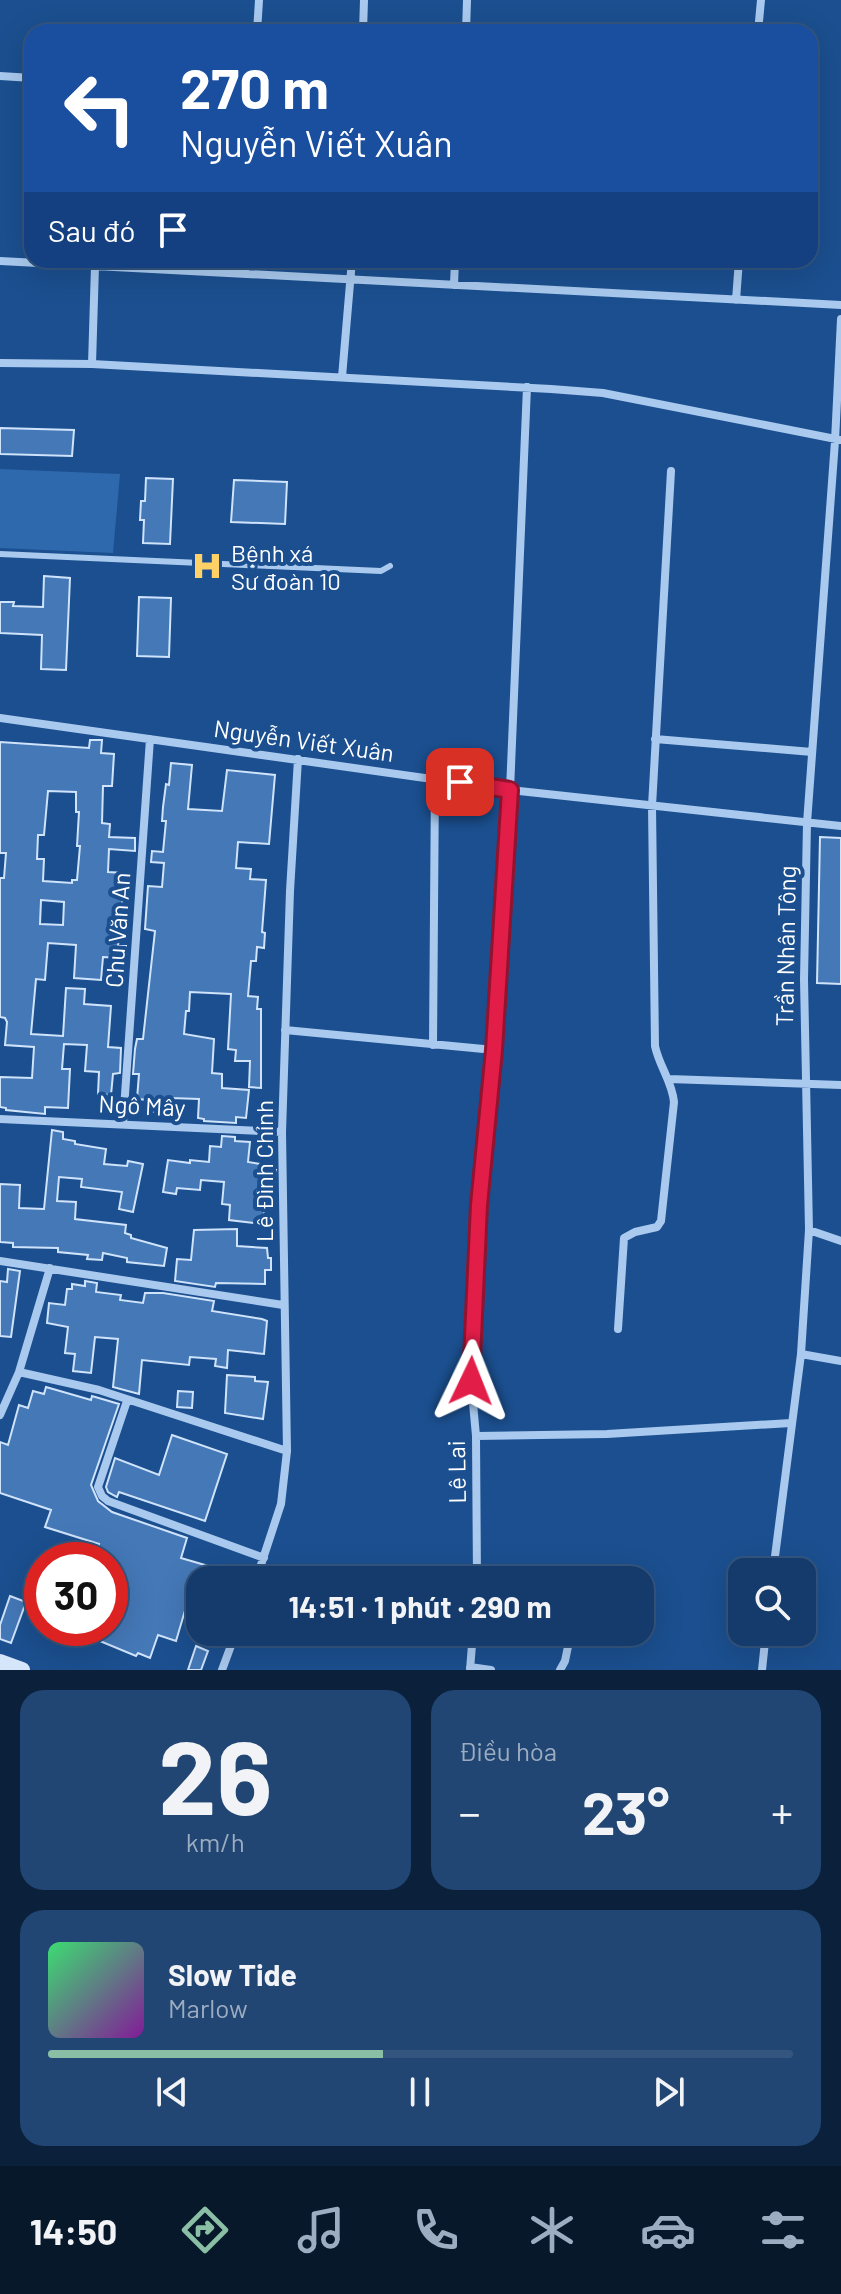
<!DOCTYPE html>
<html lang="vi">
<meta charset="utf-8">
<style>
body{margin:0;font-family:Barlow,sans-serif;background:#214673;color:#f1f3f6;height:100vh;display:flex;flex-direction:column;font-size:30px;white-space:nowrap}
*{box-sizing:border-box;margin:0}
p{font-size:26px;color:#9dadc1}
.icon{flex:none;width:44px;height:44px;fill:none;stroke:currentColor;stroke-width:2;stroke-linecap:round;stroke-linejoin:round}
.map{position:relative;height:1670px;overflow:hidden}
.side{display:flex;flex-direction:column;gap:20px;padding:20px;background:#0b203b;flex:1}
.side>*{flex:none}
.guide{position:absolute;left:24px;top:24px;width:794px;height:244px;border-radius:24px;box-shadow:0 8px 32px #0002,0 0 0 2px #33557e;background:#1a4fa0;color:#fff;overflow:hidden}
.controls{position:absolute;left:728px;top:1558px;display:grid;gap:16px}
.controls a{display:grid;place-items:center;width:88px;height:88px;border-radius:16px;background:#143b6b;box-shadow:0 8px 32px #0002,0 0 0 2px #33557e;font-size:40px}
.speed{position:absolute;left:24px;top:1542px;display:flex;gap:16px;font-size:40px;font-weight:700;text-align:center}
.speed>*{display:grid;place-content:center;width:104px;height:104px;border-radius:50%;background:#143b6b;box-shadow:0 8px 32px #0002,0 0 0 2px #33557e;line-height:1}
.speed .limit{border:12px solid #d22;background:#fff;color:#111}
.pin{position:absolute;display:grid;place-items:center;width:68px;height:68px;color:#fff;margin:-34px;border-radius:16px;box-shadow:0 4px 12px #0006}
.me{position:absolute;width:88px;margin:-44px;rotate:2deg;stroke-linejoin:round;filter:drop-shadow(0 0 6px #0008)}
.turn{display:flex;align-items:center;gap:28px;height:168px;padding:0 24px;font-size:36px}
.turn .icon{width:104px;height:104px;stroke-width:2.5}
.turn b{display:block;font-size:56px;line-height:68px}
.then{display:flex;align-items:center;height:76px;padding:0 24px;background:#0003;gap:16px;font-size:30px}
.big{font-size:60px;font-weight:700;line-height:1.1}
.side .card{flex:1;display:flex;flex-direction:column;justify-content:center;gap:12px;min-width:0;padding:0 28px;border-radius:24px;background:#214673}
.side .dial{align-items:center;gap:0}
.dial b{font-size:104px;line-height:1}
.song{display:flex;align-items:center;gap:24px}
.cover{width:96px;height:96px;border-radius:12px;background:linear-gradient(135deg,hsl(140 70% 55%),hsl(290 70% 35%))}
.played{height:8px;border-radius:4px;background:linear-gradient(90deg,#8abfa5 45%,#33557e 45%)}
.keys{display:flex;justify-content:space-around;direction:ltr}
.heat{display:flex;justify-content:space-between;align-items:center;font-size:44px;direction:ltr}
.side .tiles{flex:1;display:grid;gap:20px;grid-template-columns:1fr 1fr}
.card:last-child{grid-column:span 2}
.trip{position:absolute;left:186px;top:1566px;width:468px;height:80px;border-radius:24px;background:#143b6b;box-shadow:0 8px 32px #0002,0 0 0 2px #33557e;font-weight:700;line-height:80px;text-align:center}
.menu{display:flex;height:128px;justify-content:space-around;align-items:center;background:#08182b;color:#9dadc1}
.menu .icon{width:56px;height:56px}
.menu .selected{color:#8abfa5}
.menu b{font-size:36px;color:#f1f3f6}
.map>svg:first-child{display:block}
.green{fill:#2e69ad}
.building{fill:#4478b7;stroke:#cfe3fa;stroke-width:2;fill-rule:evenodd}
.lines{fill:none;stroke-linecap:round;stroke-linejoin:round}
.lane{stroke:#a9c9ee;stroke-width:6}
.street{stroke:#a9c9ee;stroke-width:8}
.secondary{stroke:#d6e6fa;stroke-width:16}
.route-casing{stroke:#92132f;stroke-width:20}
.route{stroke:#e11d48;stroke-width:14}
.labels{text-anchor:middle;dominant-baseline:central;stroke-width:8;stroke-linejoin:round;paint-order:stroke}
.poi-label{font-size:24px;fill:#fff;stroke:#1b4f8f;text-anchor:start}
.street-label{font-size:24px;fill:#fff;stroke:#1b4f8f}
</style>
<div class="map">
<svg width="841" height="1670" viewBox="0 0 841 1670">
<rect width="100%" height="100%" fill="#1b4f8f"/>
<path class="green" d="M0,469L120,474L113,553L0,548Z"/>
<path class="building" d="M0,428L74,430L72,456L0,454Z
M146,478L173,479L170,544L143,543L144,520H140L141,501H145Z
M234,480L287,482L285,524L231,522Z
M44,576L70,578L66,670L41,669L42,635L0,633V602H14L13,606L43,607Z
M139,597L171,598L169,657L137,656Z
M90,740H102L101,753L114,754L112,786H103L102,823L110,824L109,837L135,838V851L109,849L108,872L125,873L118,946H126L125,958L103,957L101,980L74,978L76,945L48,943L45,980L36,979L31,1034L63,1036L66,988L85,989L84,1004L111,1006L108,1047L121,1048L120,1073L113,1074L111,1095L98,1094L99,1072L85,1071L87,1045L64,1044L62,1069H70L68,1108L45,1107V1114L6,1110V1108L0,1107V1077L32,1078L34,1047L5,1045L7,1022L5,1018L0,1017V878H4L6,853H0V742L89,748ZM48,791L76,792V812H79L77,846H80L77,880H72V883L43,881L44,859H37L38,835H44ZM41,900L64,902L63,925L40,924Z
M171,763L192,765L188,809L222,811L227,770L275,775L269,844L238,842L236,868L251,869L250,879L266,880L262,932L265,933L264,948L257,947L256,961H251L248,996L258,997L257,1009H261V1088L249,1087L250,1061H235L236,1050L228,1049L231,994L190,992L189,1011H186L184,1034L214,1039L212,1073L222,1074V1088L249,1090L246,1118L236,1117V1123L204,1121V1119L198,1118L199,1099L171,1098V1105L160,1104L159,1112L148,1111L149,1100L137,1099L139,1074H133L135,1049L137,1039H143L155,931L145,929L148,886L162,887L164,863L151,862L152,851L163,852L166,821H162L163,807L166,784L169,785Z
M820,837L841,838V984L817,983Z
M52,1130L63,1132V1139L75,1141V1144L106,1149L104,1164L127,1166L128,1161L143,1164L133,1212L119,1209L122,1192L81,1187L82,1179L59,1177L57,1201L76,1202L75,1219L126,1225L125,1233L131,1235V1238L167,1248L164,1266L127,1262V1258L103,1253L102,1260L87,1259L88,1255L58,1252V1248L13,1247V1243L0,1242V1184L20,1185L19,1208L44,1209Z
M222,1136L235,1137V1141L250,1142L248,1162L260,1164L263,1169L276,1170L274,1188L266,1187L263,1224L229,1220L230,1205L222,1204L224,1182L201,1180L200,1190L177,1188L176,1194L163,1192L168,1160L190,1163V1160L209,1162L210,1146L221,1147Z
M237,1229V1246L267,1248L268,1258H271V1270H265V1284L216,1283L215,1287L175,1281L177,1259L191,1260L194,1230Z
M8,1269L20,1271L11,1337L0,1336V1281L7,1282Z
M85,1281L97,1283L96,1292L121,1295L120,1300L143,1303L145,1293H163L214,1301L212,1311L262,1319L267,1321L264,1354L228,1350L227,1368L215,1366L216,1359L190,1357L189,1365L142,1360L139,1394L113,1387L118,1339L95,1337L91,1373L73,1371L75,1354L65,1353L68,1327L47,1323L49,1303L65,1305L67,1289H72V1284L85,1286Z
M227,1375L255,1377V1381L268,1382L263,1419L225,1413Z
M46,1387L91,1400L92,1396L119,1404L91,1485L98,1501L112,1512L187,1538L181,1558L246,1577L245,1580H200V1600L189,1597L176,1641L158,1635L150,1658L138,1653L136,1656L71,1629L110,1628V1595L117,1574L110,1572V1560H94L99,1544L45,1527L51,1510L0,1493V1442L8,1445L19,1405L28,1408L33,1391L44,1394Z
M178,1391L193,1392L192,1408L177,1407Z
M172,1435L227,1454L205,1521L119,1492L117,1497L108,1492L106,1487L115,1458L159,1475Z
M10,1596L26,1602L11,1643L0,1639V1625Z
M196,1646L208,1651L201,1670H188Z"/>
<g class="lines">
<path class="lane" d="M0,554L381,571L390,566"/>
<path class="street" d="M257,32L259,0
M363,32L364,0
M466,32L467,0
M758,32L761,0
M0,76L32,78
M0,261L841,305
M245,274L246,260
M454,285L455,260
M736,300L739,260
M0,363L92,364L551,389L603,393L841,440
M92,364L95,266
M342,377L352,260
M0,718L510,790L841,826
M655,739L812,752
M285,1030L494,1050
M433,1045L435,778
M669,1079L841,1085
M0,1119L282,1132
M123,1123L150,739
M809,1230L841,1241
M0,1261L283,1305
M618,1329L624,1238L635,1232L657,1227L661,1221L674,1102C672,1081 659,1066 655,1046L652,806L671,471
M801,1354L841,1361
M19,1372L99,1390L287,1451
M127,1401L98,1487L102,1496L108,1501L264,1558
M0,1415L19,1372L50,1268
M476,1436L607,1434L791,1423
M773,1572L801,1354L809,1230L804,979L807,823L835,441L841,319
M256,1580L281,1504L287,1451L282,1132L290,891L298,759
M477,1580L476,1436L471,1381L479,1205L494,1050L510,790L527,387
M470,1667L491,1670
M222,1670L236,1632
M470,1670L473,1632
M560,1670L565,1661L571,1632
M762,1670L766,1632"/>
<path class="secondary" d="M0,1662L22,1670"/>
</g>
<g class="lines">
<g class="route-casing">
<path id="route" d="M460,782L510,790L494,1050L479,1205L471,1381"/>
</g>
<use href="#route" class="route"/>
</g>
<defs>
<g id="hospital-bare" transform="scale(2.4)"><path d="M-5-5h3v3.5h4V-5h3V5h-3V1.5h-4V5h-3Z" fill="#ffd166" stroke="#1b4f8f" stroke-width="2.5" paint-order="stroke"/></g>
</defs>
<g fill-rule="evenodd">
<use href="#hospital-bare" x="207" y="566"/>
</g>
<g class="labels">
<g class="poi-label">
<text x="231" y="552">Bệnh xá<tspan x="231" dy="28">Sư đoàn 10</tspan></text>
</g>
<g class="street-label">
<text transform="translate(304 740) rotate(8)">Nguyễn Viết Xuân</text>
<text transform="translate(117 930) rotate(-86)">Chu Văn An</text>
<text transform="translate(785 946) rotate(-89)">Trần Nhân Tông</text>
<text transform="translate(142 1105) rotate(3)">Ngô Mây</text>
<text transform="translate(263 1171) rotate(-90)">Lê Đình Chính</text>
<text transform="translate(456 1472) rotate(-91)">Lê Lai</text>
</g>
</g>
</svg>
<div class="controls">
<a><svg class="icon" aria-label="search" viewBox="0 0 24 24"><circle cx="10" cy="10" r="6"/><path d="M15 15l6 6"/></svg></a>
</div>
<div class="speed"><div class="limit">30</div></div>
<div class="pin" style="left:460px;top:782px;background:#d93025"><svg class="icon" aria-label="arrive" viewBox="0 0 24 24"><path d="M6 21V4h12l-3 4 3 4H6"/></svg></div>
<svg class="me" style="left:471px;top:1381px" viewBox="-20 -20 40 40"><path d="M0-17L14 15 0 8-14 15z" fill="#e11d48" stroke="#fff" stroke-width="4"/></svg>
<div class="trip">14:51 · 1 phút · 290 m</div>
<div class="guide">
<div class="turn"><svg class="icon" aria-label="left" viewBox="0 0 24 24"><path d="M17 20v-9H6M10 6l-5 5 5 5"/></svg><div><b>270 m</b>Nguyễn Viết Xuân</div></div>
<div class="then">Sau đó<svg class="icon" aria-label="arrive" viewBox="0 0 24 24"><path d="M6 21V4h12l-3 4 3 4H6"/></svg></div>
</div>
</div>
<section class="side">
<div class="tiles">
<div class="card dial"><b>26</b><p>km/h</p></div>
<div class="card"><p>Điều hòa</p>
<div class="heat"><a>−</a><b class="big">23°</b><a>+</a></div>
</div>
<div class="card">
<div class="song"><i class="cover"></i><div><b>Slow Tide</b><p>Marlow</p></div></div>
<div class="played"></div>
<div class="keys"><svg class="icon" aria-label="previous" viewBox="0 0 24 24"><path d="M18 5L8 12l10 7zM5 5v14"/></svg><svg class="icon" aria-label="pause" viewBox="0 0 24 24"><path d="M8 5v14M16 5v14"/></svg><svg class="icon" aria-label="next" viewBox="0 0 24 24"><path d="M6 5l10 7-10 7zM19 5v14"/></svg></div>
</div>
</div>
</section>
<nav class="menu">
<b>14:50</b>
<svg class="icon selected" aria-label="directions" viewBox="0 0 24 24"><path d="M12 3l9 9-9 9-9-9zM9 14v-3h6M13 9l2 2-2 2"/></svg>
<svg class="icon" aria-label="music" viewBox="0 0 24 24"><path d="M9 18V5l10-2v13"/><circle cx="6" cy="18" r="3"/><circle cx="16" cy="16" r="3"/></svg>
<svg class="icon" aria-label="phone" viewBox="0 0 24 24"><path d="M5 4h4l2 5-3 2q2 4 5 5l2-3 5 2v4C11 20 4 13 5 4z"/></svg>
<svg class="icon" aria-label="climate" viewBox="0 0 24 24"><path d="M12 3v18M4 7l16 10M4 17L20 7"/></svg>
<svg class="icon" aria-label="car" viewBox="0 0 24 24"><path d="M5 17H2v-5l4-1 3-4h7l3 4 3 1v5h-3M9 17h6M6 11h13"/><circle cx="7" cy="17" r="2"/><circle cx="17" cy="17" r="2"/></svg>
<svg class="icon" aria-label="filters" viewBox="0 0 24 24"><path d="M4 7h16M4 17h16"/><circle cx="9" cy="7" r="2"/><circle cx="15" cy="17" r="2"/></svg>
</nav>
